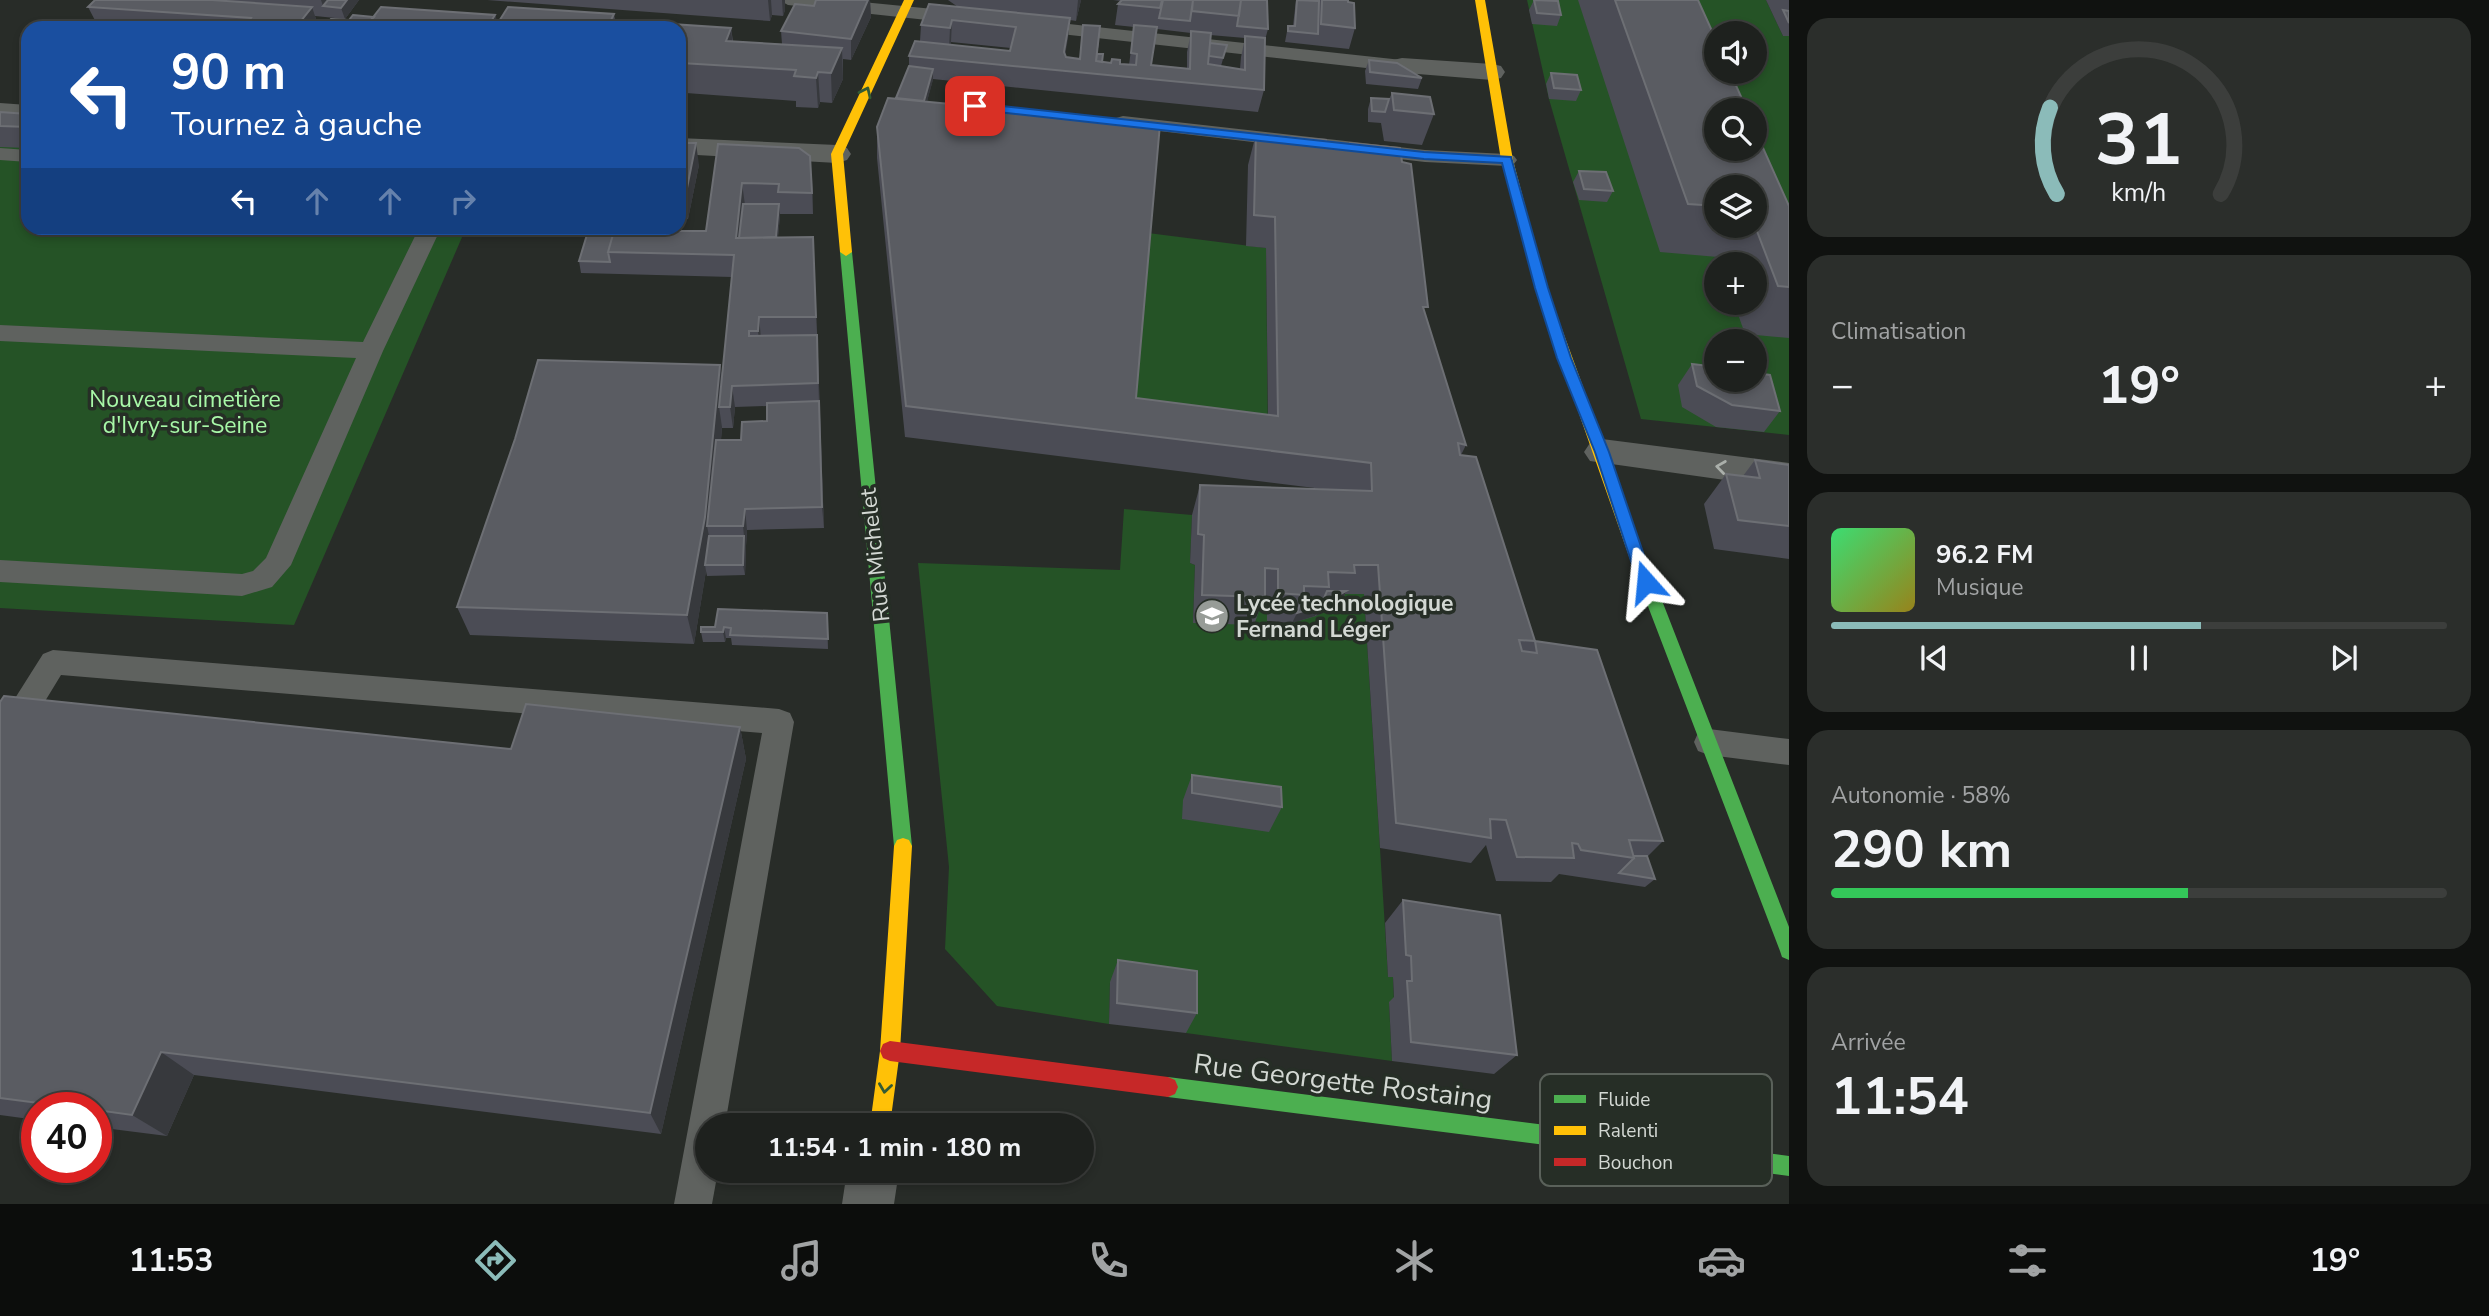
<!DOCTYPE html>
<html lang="fr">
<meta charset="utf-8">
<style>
body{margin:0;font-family:"Nunito Sans",sans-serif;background:#2b2e2b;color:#f1f3f6;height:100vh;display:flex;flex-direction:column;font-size:26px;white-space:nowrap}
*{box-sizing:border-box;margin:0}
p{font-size:23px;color:#a1a3a4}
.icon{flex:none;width:38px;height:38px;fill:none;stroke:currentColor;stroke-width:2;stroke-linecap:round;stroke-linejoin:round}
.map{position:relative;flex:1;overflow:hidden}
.panel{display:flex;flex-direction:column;gap:18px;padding:18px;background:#101210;width:700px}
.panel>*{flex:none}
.guide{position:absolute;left:21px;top:21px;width:665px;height:214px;border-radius:21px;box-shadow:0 4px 10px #0003,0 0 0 2px #3c3e3c;background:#1a4fa0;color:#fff;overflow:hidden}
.buttons{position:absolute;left:1704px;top:21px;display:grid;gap:14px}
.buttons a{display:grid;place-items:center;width:63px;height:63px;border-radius:50%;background:#1e211e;box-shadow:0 4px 10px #0003,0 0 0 2px #3c3e3c;font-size:35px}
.speed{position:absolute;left:21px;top:1092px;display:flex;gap:14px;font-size:35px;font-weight:700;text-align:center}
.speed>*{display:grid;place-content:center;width:91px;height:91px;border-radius:50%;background:#1e211e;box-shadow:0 4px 10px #0003,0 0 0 2px #3c3e3c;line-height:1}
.speed .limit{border:10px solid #d22;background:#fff;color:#111}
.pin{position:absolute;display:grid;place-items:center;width:60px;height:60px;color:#fff;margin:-30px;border-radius:14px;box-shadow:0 4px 10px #0006}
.me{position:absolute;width:77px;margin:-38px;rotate:342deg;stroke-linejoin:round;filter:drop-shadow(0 0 5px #0008)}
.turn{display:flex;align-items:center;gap:24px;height:147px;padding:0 35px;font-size:32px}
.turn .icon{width:91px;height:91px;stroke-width:2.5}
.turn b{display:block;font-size:49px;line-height:60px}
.lanes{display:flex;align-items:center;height:66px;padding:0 35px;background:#0003;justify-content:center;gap:35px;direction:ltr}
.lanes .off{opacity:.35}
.big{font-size:52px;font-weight:700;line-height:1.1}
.panel .tile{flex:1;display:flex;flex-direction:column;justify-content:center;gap:10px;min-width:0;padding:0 24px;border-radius:21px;background:#2b2e2b}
.panel .dial{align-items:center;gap:0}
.dial svg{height:182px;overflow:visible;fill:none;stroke:#3c3e3c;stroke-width:7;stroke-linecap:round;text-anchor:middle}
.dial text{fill:#f1f3f6;stroke:none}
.song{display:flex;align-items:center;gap:21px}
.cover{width:84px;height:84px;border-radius:10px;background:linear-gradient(135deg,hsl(140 70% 55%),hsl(50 70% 35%))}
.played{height:7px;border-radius:4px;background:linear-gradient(90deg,#8bbbb9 60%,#3c3e3c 60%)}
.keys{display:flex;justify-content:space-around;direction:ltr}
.heat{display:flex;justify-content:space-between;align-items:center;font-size:38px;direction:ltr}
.charge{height:10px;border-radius:5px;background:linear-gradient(90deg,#34c759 58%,#3c3e3c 0)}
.trip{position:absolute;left:695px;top:1113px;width:399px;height:70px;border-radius:35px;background:#1e211e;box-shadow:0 4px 10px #0003,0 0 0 2px #3c3e3c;font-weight:700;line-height:70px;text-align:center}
.tabs{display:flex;height:112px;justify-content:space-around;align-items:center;background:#0c0d0c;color:#a1a3a4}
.tabs .icon{width:49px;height:49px}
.tabs .current{color:#8bbbb9}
.tabs b{font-size:32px;color:#f1f3f6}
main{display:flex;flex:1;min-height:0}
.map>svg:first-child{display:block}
.green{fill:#255326;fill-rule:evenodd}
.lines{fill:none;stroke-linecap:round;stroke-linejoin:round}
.lane{fill:#5f625f;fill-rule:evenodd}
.street{fill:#5f625f;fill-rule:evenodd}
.fast{fill:#4caf50;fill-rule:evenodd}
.slow{fill:#ffc107;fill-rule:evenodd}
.jam{fill:#c62828;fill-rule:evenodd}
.wall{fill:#4b4c55;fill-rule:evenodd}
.shaded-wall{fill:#37393d}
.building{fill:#5a5c62;stroke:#6d6f74;stroke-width:2;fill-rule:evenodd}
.oneway{stroke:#335b35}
.oneway2{stroke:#aaafaa}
.route{fill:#1a73e8;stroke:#114b97;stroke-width:2}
.labels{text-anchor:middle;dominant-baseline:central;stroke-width:7;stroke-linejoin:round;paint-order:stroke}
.park-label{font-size:23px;fill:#a8f8a8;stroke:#262e26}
.street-label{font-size:23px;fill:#d3d8d3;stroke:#262e26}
.poi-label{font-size:23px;font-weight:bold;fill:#d3d8d3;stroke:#262e26;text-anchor:start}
.near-street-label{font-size:28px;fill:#d3d8d3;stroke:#262e26}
.key{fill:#262e26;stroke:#5a615a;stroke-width:2}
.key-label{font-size:19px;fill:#d3d8d3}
</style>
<main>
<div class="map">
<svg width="1789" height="1204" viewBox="0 0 1789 1204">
<rect width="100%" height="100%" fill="#282c28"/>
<path class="green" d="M1527,0H1766L1783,36H1789V435L1641,419L1549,99ZM1717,33H1755V72H1717ZM1717,110H1755V149H1717ZM1717,187H1755V226H1717ZM1717,264H1755V303H1717ZM1717,341H1755V380H1717Z
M0,133L28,135V228H466L294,625L0,608Z
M1148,233L1266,248L1268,446L1130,429Z
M1124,509L1192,515L1190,563L1195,565L1193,623L1254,597H1267V624C1303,623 1315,617 1341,594H1364L1388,976L1393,977L1394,1002L1389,1003L1392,1061L1186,1033V993L1110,982L1109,1024L997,1006L945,949L949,867L918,563L1120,570Z"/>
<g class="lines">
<path class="lane" d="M779,0H842L964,12L973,18L964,24L788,5Z
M1032,20L1402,60L1412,66L1402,72L1025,30L1023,26L1025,22Z
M1123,116L1425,150L1507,154L1514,156L1517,160L1514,164L1507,166L1425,162L1116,126L1113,122L1116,118Z
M0,148L28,150V162L0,160Z
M419,228H441L383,351L291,565L272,587L242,596L0,582V560L242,574L253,571L266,558L356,358L0,341V325L363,342Z
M53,650L779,709L790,713L794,722L725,1125H707V1171H718L712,1204H674L762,733L61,675L11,757L0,761V722L43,654Z
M1709,729L1789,739V765L1709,755L1698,751L1694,742L1698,733Z"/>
<path class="street" d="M1402,58L1492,64L1501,66L1505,72L1501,78L1492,80L1393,72L1389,66L1393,60Z
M0,103L28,105V121L0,119Z
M679,138L837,145L847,148L851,154L847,160L837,163L679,154Z
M1602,439L1789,463V489L1590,461L1584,452L1590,443Z
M847,1171H899L894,1204H842Z"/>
<path class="fast" d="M846,248L852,252L912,846L909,852L903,854L897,852L894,846L840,252Z
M1639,556L1647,562L1789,927V960L1782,957L1780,951L1631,562Z
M1168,1077L1789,1156V1176L1168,1097L1161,1094L1158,1087L1161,1080Z"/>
<path class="slow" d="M904,0H914L843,154L852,252L846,256L840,252L831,154Z
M1475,0H1485L1513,160L1547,288L1647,562L1639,568L1631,562L1535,288L1501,160Z
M903,838L909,840L912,846L900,1051L890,1125H870L880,1051L894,846L897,840Z"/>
<path class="jam" d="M890,1041L1168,1077L1175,1080L1178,1087L1175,1094L1168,1097L890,1061L883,1058L880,1051L883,1044Z"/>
</g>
<path class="wall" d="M95,0H212L225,1V0H359L345,19L315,16L317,22L327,23L331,19L349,20L353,15L374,17L381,7L495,15L498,24L508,7L614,14L615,20L731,28L733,41L782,44L781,31L795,4L814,6L816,0H870L871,17L851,60L843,59V79L832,103L820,102L818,108L796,107V101L686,93L687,100L679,122V28H99L88,7Z
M487,0H785V10L783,16L772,15L770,21Z
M948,0H1081L1076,21L1070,20L1065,55L1066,57L1080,59L1099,43L1097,54L1102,62L1129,65L1134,27L1115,25L1118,4L1121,1L1113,0H1267L1268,29L1265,40L1264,90L1258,112L933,79L927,101L1136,398L1268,415L1266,248L1246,246L1248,165L1256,134L1327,146L1349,148L1350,143L1425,314L1466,445L1461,455L1535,641L1663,841L1647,857L1655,879L1645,887L1559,874L1551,882L1496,881L1486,845L1471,863L1380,848L1364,594H1345L1342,602L1332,608L1316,616L1292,623L1267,621V597H1264L1254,625L1193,623L1195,565L1190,563L1192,515L1200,485L1331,490L905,437L877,158V127L896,98L909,66V56L920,41L921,25L958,7ZM1157,29L1191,33L1187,52V68L1151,65ZM1210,35L1245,38L1241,57L1240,69L1221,66L1227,45L1210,43ZM951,42L1011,48L1010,51L950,45Z
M1296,0H1348L1355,28L1349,49L1285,42L1288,26H1293Z
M1534,0L1561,15L1557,26L1532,24L1529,10Z
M1578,0H1698L1789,206V338L1745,334L1734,303H1755V264H1721L1718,257L1660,252ZM1717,187H1755V226H1717Z
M1766,0H1789V36H1783Z
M1369,60L1422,78L1418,89L1366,84L1365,71Z
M1551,73L1581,90L1576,101L1549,99L1546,84Z
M1392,93L1434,114L1422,145L1384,141L1381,123L1368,122V109L1371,98L1389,99Z
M0,112L28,114V148L0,147Z
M679,143L699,165L688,219H679Z
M718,144L812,177L813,214H780L779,206L780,215L778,237H813L818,356L824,528L747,530L746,546L745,575L707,576L706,571L694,644L470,635L457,607L720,365L722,377L732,277L581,273L579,261L589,228H625L624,231H706ZM767,406V421L741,440H721L722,427V428H733L735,407Z
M1579,171L1613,191L1607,202L1579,200L1573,182Z
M1692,364L1780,411L1764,432L1716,427L1682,407L1678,385Z
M1755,460L1789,465V559L1714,549L1704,504L1726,474L1743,476Z
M827,613L828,649L732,645L731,638H726L725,642H703L701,632L715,627Z
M0,702L511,749L740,727L746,759L661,1134L194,1075L167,1136L96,1127V1108H37V1120L0,1115Z
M1192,775L1282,807L1269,832L1182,819L1183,800Z
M1403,900L1517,1055L1494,1074L1392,1061L1389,1002L1394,997L1393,977H1388L1385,923Z
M1118,960L1197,1013L1186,1033L1109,1024L1110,982Z"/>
<path class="shaded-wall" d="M321,0H340L323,6Z
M347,0H359L345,19L341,8Z
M768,0H771L772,15L770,21Z
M782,0H785V10L783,16Z
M868,0H870L871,17L851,60V39Z
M1078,0H1081L1076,21Z
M312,7L319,28L301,21Z
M495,15L499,28L489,25Z
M1070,18L1068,39L1062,73L1064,52Z
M952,20L951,42L949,49L950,28Z
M731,28L734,58L726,41Z
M842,48L843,79L832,103L831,73Z
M681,63L687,100L679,122V92L682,85L679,67Z
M933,69V80L919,131V120Z
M818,72L820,102L818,108L816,78Z
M696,143L699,165L688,219L685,198Z
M742,183L745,205L740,248L736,238Z
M779,204L780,215L776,259L775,248Z
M759,317L761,338L760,353L758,331Z
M817,335L818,356L819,404L818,383Z
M720,365L725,396L719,407L722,427L713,526H707L711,546L705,565L706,571L694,644L687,615Z
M732,386L735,407L733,428L730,407Z
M819,401L820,422L824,528L822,507Z
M745,509L747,530L746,546L745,575L743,565L744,536L743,526Z
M1346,591L1342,602L1316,616L1321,605Z
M1320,606L1315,616L1292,623L1297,613Z
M724,627L726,638L725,642L723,632Z
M740,727L746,759L661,1134L650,1113Z
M161,1052L194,1075L167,1136L132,1115Z"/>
<path class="building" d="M95,0H212L312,7L301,21L357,25L356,28H244L251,18L88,7Z
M328,0H347L341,8L323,6Z
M816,0H868L851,39L781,31L795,4L814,6Z
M1122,0H1162L1160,8L1118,4Z
M1163,0H1193L1190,21L1159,18Z
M1193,0H1241L1239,16L1192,11Z
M1241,0H1267L1268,29L1237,26Z
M1297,0L1319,1L1318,34L1288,31V26H1295Z
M1322,0H1348V2L1354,3L1355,28L1321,24Z
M1534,0L1558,1L1561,15L1537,13Z
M1615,0H1698L1717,42V72H1730L1747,110H1717V149H1755V130L1789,206V287L1778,286L1755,226V187H1717V206L1688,204Z
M929,4L1070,18L1064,52L1066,57L1080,59L1083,25L1100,26L1096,61L1111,63L1112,59L1120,60V64L1136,65L1137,54L1131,53L1134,25L1157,27L1151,65L1190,69L1191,31L1211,33L1208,64L1245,70V36L1265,38L1264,90L909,56L915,41L1010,51L1016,27L952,20L950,28L921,25Z
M381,7L495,15L489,25L493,26L429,22L426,28L388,27L386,21L371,20Z
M508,7L614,14L611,20L731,28L726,41L842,48L831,73L818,72L816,78L794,76L796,70L681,63L679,67V28H426L429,22L496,26Z
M1783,10L1789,11V23Z
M353,15L374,17L371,20H361L357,25L327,23L331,19L349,20Z
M361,20L386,21L382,28H356Z
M194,24L245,28H190Z
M1210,43L1227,45L1223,58L1209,56Z
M1097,54H1103L1102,62L1096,61Z
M1369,60L1397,63L1422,78L1370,72Z
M909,66L933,69L924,101L896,98Z
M1551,73L1577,75L1581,90L1554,88Z
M679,78L684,79L679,92Z
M1392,93L1430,97L1434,114L1394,110Z
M888,98L1160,124L1136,398L1278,416L1275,217L1254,215L1256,134L1326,140L1327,146L1350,148V143L1400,148L1402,162L1411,164L1428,307H1423L1466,445L1458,443L1460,455L1476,457L1535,641L1597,650L1663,841L1629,840L1634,858L1581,850L1578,844L1572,843L1574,858L1517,857L1506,820L1490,819L1491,838L1396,823L1378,565H1354L1355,573L1328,572L1329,587L1304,586V595L1278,593V569L1265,568V597L1202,595L1204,535L1198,534L1200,485L1372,491L1371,463L906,406L877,127ZM1519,640L1535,641L1537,653L1522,651Z
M1371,98L1389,99L1385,112L1372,111Z
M0,112L28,114V127L0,126Z
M679,143H696L685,198L679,197Z
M718,144L799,148L810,156L812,193L778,192L779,184L742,183L736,238L813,237L816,317H759L758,331H749V336L817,335L818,383L732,386L730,407H719L734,255L608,252L614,231H706Z
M1579,171L1606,172L1613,191L1584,189Z
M743,204H779L776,237L739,238Z
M589,228H620L619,231H614L608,252L610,262L579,261Z
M538,360L720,365L705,517L687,615L457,607L515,439Z
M1692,364L1717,367V380H1755V373L1770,375L1780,411L1732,405L1697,386Z
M819,401L822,507L745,509L743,526H707L716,440H741L742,422L767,421V403Z
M1755,460L1789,465V526L1738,520L1726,474L1760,478Z
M709,536H744L743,565H705Z
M1327,591H1346L1321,605Z
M1300,604L1320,605V606L1297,613Z
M718,609L827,613L828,639L730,635L731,628L724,627L723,632H701V627H715Z
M4,696L511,749L526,704L740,727L650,1113L161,1052L132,1115L96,1110V1108H77L0,1098V702Z
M1192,775L1281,787L1282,807L1192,793Z
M1634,856H1647L1655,879L1619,873L1634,858Z
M1403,900L1500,915L1517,1055L1411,1042L1407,981H1412L1411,956L1406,955Z
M1118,960L1197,971V1013L1117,1003Z"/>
<defs><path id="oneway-chevron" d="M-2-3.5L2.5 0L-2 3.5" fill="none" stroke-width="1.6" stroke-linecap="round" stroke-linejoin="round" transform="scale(1.75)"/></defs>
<g class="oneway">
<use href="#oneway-chevron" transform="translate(866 92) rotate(-65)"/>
<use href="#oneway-chevron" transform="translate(885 1088) rotate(98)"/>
</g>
<use class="oneway2" href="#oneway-chevron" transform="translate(1721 467) rotate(-172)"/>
<path class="route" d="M975,103L1424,152L1511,157L1548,288L1571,358L1609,452L1653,582L1651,587H1640L1638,582L1595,452L1557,358L1535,288L1502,163L1424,159L971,109V104Z"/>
<defs>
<g id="school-disc" transform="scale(1.75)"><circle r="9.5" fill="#979c97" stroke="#262e26"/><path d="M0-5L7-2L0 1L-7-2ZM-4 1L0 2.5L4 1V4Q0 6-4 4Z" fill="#fff"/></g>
</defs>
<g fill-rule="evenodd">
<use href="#school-disc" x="1212" y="616"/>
</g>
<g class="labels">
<g class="park-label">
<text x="185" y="399">Nouveau cimetière<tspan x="185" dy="26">d'Ivry-sur-Seine</tspan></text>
</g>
<g class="street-label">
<text transform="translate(875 555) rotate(-96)">Rue Michelet</text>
</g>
<g class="poi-label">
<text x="1236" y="603">Lycée technologique<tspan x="1236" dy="26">Fernand Léger</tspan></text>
</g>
<g class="near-street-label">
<text transform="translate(1343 1082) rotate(7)">Rue Georgette Rostaing</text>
</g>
</g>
<rect x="1540" y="1074" width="232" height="112" rx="10" class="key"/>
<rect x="1554" y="1095" width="32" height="8" fill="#4caf50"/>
<rect x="1554" y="1126" width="32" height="9" fill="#ffc107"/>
<rect x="1554" y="1158" width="32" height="8" fill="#c62828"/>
<g class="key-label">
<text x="1598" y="1106">Fluide</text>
<text x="1598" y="1137">Ralenti</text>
<text x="1598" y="1169">Bouchon</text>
</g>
</svg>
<div class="buttons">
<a><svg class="icon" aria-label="sound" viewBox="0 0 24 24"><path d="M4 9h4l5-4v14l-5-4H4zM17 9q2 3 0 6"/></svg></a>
<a><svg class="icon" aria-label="search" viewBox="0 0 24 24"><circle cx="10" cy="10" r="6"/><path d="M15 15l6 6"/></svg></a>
<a><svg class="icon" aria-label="layers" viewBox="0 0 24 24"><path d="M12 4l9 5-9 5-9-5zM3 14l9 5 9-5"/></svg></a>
<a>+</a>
<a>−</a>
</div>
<div class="speed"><div class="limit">40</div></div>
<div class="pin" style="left:975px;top:106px;background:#d93025"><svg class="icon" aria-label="arrive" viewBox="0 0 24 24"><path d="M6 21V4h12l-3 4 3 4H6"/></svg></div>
<svg class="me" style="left:1646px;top:582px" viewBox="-20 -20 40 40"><path d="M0-17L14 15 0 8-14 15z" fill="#1a73e8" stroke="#fff" stroke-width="4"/></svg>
<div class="trip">11:54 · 1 min · 180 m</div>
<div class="guide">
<div class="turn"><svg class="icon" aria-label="left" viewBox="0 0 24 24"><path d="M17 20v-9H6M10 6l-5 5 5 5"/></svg><div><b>90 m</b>Tournez à gauche</div></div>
<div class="lanes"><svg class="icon" aria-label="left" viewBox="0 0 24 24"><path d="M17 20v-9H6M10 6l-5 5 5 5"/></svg><svg class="icon off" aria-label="ahead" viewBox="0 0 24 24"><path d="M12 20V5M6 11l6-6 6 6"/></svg><svg class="icon off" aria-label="ahead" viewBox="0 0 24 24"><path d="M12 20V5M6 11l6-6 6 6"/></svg><svg class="icon off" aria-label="right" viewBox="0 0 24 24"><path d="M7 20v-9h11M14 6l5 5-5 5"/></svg></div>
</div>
</div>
<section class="panel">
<div class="tile dial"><svg viewBox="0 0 100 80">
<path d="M14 69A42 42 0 1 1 86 69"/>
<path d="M14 69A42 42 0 0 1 11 31" stroke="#8bbbb9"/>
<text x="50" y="56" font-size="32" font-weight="700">31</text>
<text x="50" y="72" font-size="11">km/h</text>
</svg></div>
<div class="tile"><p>Climatisation</p>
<div class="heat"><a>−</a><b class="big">19°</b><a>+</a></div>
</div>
<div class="tile">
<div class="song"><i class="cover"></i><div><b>96.2 FM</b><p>Musique</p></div></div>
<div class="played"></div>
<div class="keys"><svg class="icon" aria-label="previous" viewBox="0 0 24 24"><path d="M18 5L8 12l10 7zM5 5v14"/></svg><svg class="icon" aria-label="pause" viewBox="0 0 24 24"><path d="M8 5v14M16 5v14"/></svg><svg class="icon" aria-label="next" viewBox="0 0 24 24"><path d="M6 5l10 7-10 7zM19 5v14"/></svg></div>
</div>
<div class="tile"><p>Autonomie · 58%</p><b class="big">290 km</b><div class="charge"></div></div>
<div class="tile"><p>Arrivée</p><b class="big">11:54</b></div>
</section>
</main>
<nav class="tabs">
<b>11:53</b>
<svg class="icon current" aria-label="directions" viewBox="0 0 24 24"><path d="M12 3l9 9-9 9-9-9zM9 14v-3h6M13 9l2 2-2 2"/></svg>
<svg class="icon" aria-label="music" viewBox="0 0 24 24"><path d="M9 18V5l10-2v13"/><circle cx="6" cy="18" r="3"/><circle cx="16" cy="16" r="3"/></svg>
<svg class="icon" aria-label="phone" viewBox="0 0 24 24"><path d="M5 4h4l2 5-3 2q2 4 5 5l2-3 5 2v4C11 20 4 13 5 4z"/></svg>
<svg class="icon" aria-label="climate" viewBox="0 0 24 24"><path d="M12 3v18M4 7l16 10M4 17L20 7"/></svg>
<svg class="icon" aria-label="car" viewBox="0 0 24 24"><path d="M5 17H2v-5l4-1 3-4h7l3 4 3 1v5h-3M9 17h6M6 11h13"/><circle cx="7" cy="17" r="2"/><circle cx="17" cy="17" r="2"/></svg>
<svg class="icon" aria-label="filters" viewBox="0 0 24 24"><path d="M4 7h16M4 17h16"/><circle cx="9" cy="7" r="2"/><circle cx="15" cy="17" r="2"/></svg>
<b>19°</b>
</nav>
